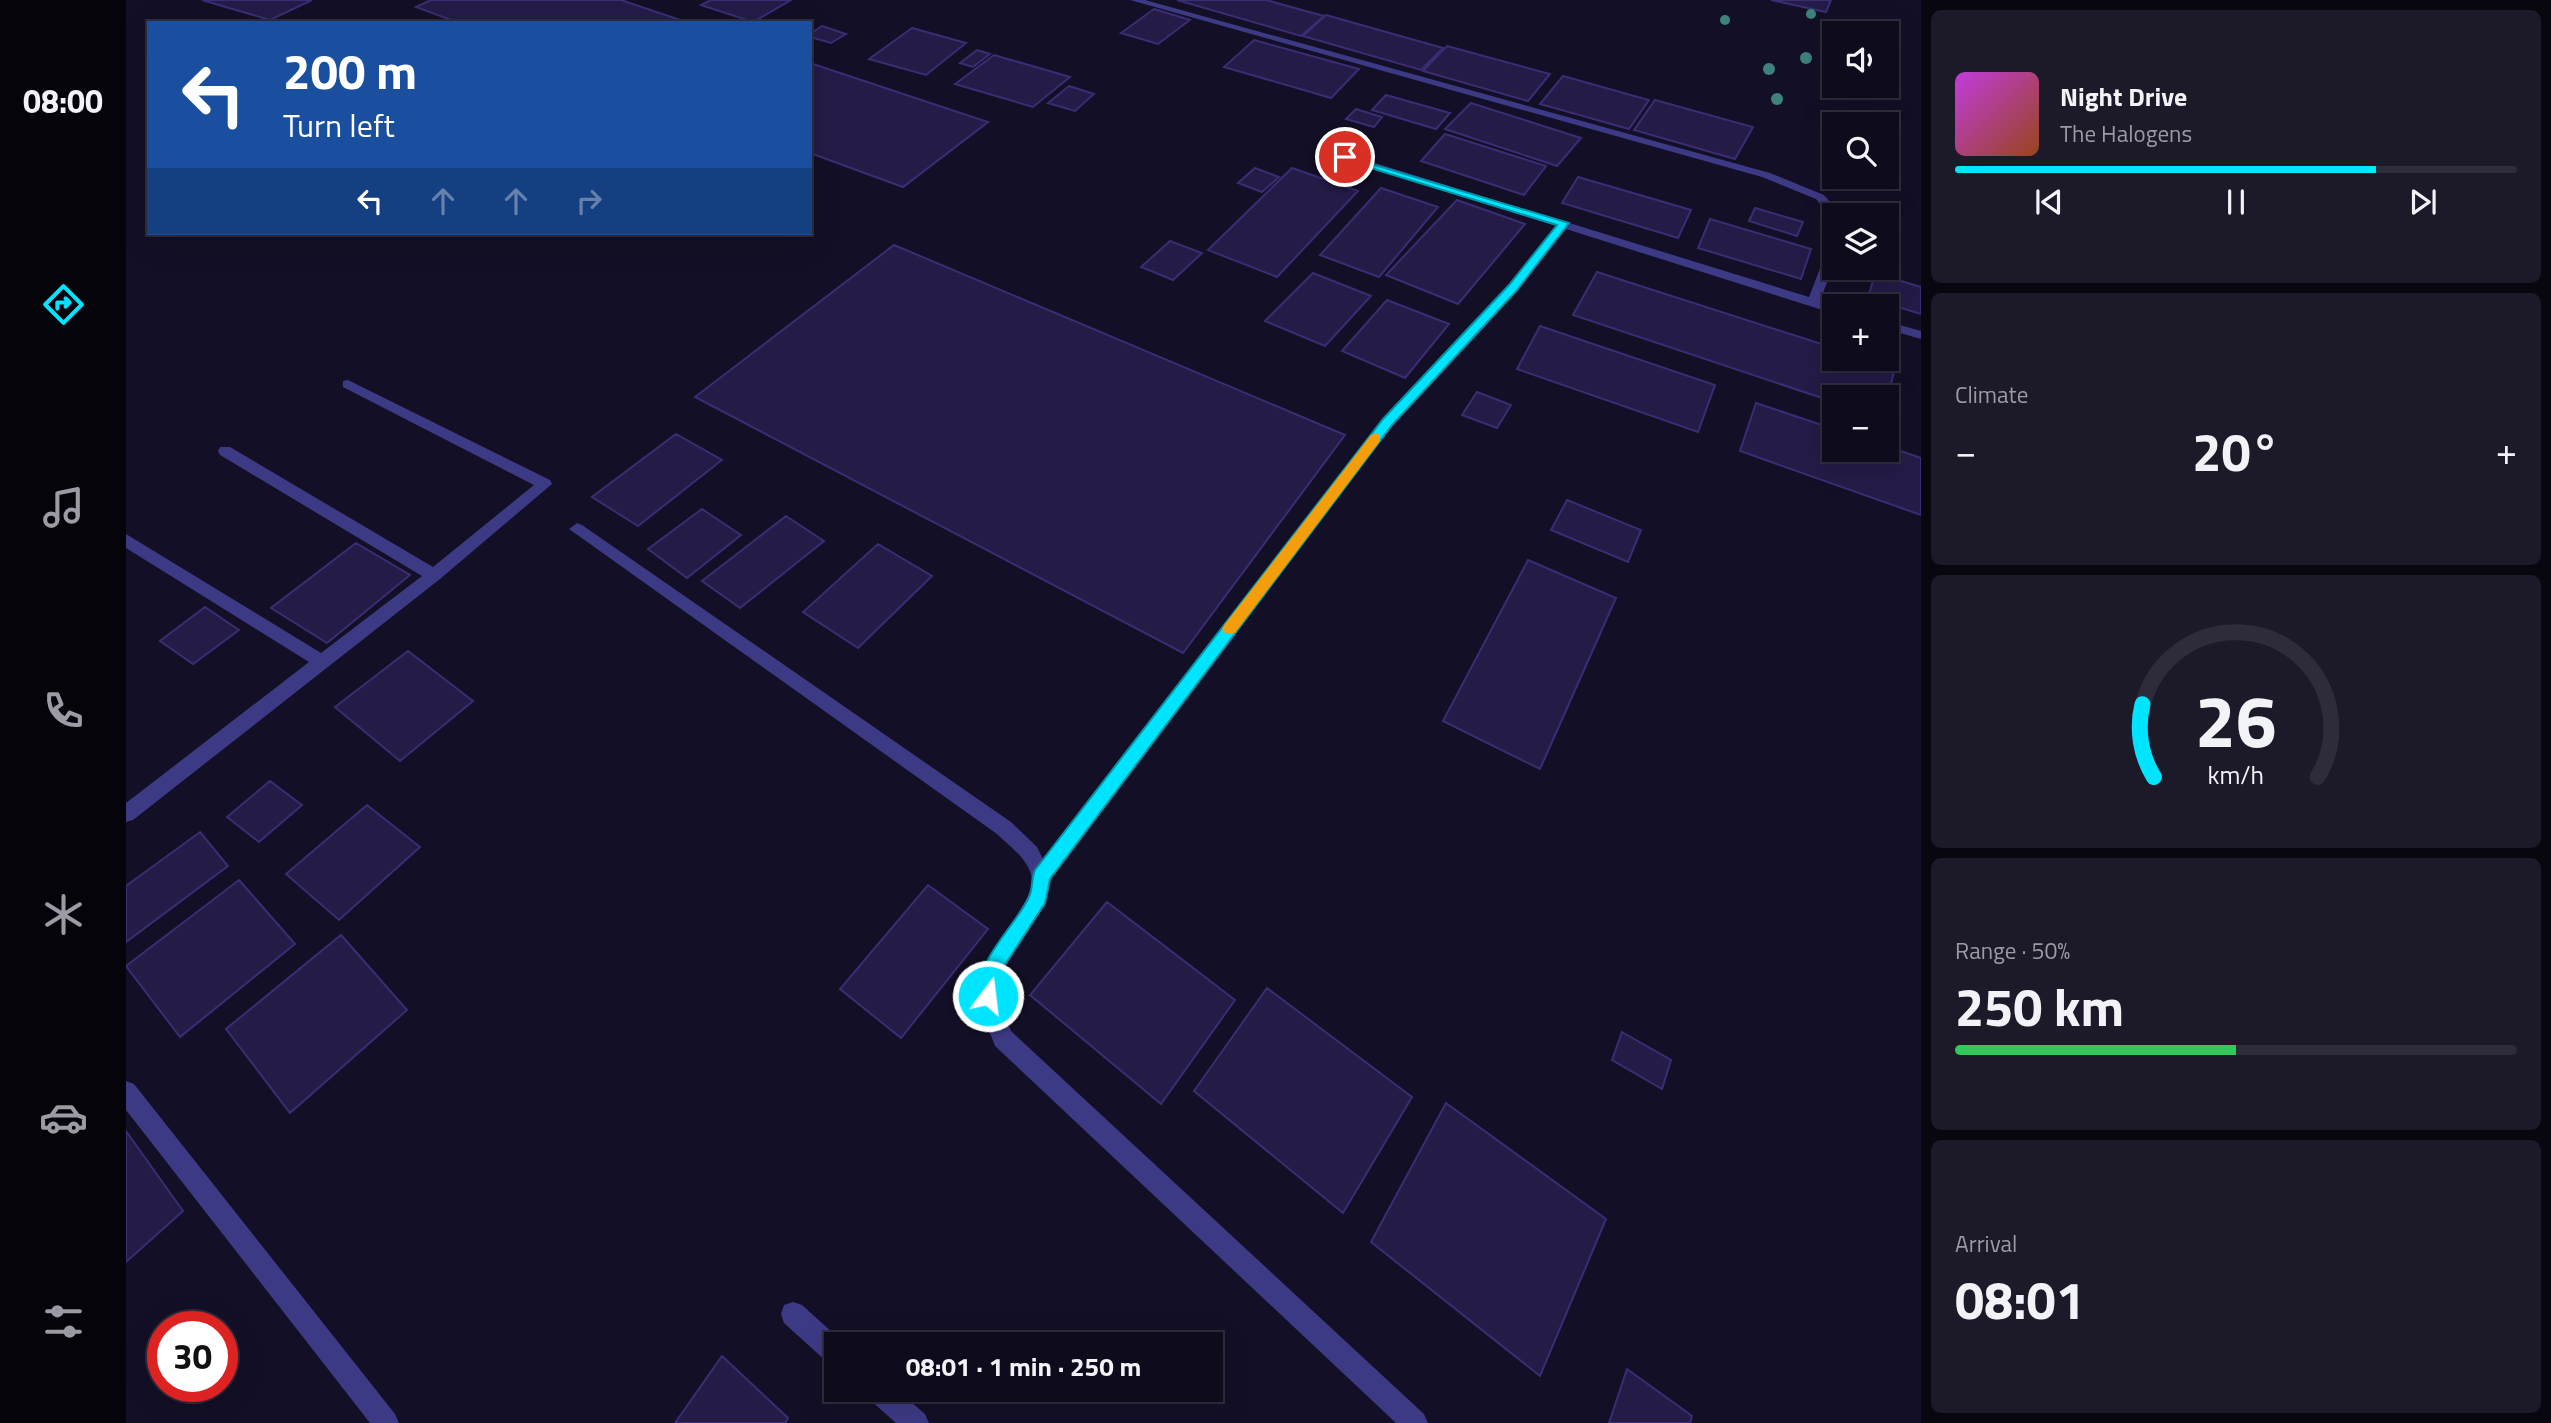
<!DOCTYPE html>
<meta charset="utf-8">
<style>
body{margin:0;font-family:"Titillium Web",sans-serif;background:#1c1929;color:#f1f3f6;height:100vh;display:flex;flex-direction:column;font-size:26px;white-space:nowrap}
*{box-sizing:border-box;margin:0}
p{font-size:23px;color:#9b9ba3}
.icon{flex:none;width:38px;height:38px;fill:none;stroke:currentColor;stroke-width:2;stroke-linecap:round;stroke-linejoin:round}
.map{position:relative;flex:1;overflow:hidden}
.drawer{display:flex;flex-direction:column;gap:10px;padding:10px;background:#08060f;width:630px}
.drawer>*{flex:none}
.banner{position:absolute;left:21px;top:21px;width:665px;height:214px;border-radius:0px;box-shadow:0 7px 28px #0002,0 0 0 2px #2e2b3b;background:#1a4fa0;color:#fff;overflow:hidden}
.tools{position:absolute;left:1696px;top:21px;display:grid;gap:14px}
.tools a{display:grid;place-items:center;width:77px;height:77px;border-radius:0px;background:#0e0b1c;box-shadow:0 7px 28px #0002,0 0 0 2px #2e2b3b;font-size:35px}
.speed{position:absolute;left:21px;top:1311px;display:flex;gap:14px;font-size:35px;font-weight:700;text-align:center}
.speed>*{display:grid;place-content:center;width:91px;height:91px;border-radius:50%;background:#0e0b1c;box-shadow:0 7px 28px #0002,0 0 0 2px #2e2b3b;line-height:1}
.speed .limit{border:10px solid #d22;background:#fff;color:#111}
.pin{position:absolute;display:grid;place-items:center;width:60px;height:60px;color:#fff;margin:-30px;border:4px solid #fff;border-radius:50%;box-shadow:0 2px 7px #0007}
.me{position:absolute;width:77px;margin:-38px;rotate:15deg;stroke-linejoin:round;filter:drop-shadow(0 0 5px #0008)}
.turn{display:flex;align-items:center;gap:24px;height:147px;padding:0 21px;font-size:32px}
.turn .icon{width:91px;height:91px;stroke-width:2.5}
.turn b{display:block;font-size:49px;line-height:60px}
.lanes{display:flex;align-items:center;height:66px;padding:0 21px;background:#0003;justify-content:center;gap:35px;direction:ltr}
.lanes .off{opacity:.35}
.big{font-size:52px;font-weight:700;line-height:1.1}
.drawer .widget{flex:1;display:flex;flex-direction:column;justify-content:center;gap:10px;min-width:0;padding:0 24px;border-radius:10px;background:#1c1929}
.drawer .dial{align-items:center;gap:0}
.dial svg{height:182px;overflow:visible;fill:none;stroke:#2e2b3b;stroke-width:7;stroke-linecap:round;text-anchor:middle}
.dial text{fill:#f1f3f6;stroke:none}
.song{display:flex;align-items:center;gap:21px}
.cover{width:84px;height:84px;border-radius:10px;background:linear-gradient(135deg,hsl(290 70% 55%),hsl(20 70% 35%))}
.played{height:7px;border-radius:4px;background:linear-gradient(90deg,#00e5ff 75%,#2e2b3b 75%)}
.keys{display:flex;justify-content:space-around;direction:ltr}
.heat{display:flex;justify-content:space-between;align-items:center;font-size:38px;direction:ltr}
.charge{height:10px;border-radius:5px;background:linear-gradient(90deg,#34c759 50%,#2e2b3b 0)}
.trip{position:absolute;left:698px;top:1332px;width:399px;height:70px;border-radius:0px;background:#0e0b1c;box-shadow:0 7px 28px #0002,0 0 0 2px #2e2b3b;font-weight:700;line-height:70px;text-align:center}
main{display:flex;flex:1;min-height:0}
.dock{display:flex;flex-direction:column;width:126px;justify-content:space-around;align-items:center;background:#06040b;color:#9b9ba3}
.dock .icon{width:49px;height:49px}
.dock .on{color:#00e5ff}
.dock b{font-size:32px;color:#f1f3f6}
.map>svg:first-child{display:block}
.building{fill:#241b47;stroke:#3b2d73;stroke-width:2}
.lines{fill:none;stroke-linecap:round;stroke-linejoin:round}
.minor{fill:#3d3a85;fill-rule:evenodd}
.tree{fill:#3d827b}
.route{fill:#00e5ff;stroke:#0095a6;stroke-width:2}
.slow{fill:#f59e0b}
</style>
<main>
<nav class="dock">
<b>08:00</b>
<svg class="icon on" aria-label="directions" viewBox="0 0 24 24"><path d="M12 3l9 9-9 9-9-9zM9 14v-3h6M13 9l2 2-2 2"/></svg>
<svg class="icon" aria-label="music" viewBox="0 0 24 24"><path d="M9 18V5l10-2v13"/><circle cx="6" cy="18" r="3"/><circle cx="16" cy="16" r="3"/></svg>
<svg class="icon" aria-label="phone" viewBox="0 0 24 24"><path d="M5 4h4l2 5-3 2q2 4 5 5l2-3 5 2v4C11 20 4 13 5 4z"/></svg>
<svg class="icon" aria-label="climate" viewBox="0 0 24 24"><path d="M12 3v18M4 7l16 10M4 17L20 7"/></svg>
<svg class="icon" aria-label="car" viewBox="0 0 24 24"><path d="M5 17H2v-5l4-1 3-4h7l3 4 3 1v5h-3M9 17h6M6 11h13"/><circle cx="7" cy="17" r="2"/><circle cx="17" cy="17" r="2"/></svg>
<svg class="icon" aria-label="filters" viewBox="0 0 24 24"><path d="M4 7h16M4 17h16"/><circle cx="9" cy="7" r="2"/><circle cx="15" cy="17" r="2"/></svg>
</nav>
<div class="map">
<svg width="1795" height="1423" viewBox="0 0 1795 1423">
<rect width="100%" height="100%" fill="#130f26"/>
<path class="building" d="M76,0H186L144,20Z
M305,0H495L563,23H333L290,7Z
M585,0H665L627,22L575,5Z
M1051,0H1140L1198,16L1175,36Z
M1645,0H1705L1700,12Z
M1028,9L1064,20L1032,44L995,33Z
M1200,15L1317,48L1295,70L1177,36Z
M696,26L720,34L705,43L684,37V34Z
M786,28L840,43L800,75L743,59Z
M1128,40L1233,69L1205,98L1098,67Z
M1321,46L1424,74L1402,101L1297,71Z
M851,50L864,54L847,67L834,63Z
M868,55L944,77L907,107L829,84Z
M684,63L862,122L777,187L684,153Z
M1437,76L1523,100L1503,129L1414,104Z
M943,86L968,94L949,111L922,103Z
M1260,95L1324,113L1310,129L1246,110Z
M1529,100L1627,127L1609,159L1508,130Z
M1345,103L1455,138L1431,166L1319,129Z
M1230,109L1256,117L1248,127L1220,119Z
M1319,134L1420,166L1398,195L1295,161Z
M1129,168L1153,177L1136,192L1112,183Z
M1166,168L1232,191L1151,277L1082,250Z
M1452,177L1565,210L1552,238L1436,203Z
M1255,188L1312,207L1253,277L1194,255Z
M1331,200L1399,224L1332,304L1260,275Z
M1629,208L1677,222L1671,236L1623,221Z
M1584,219L1685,249L1675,279L1572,248Z
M1044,241L1076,253L1047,280L1015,267Z
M768,245L1219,435L1057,653L569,397Z
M1471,272L1708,348V359H1741L1769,368L1760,404V397H1708V402L1447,315Z
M1187,273L1245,296L1199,346L1139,321Z
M1749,273L1795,287V314L1742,298Z
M1261,300L1323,324L1279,378L1216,351Z
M1414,326L1589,385L1572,432L1391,369Z
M1351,392L1385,405L1371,428L1336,415Z
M1630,403L1708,429V450H1760V446L1795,458V515L1614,451Z
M550,434L596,460L512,526L466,497Z
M1441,500L1515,530L1502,562L1425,530Z
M576,509L615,535L561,578L522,549Z
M660,516L698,541L614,608L576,581Z
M230,543L284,575L201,643L145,608Z
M752,544L806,576L732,648L677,612Z
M1402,560L1490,598L1414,769L1317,721Z
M79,607L113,630L67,664L34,641Z
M282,651L347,701L274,761L209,707Z
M144,781L176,805L133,842L101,817Z
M241,805L294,847L213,920L160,874Z
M74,832L102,866L0,942V886Z
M113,880L169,944L54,1037L0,966Z
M802,885L862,929L775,1038L714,989Z
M981,902L1109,1000L1035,1104L904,995Z
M215,935L281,1010L164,1113L100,1029Z
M1141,988L1286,1097L1217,1213L1068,1091Z
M1496,1032L1545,1060L1536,1089L1486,1060Z
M1320,1103L1480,1219L1414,1376L1245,1242Z
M0,1131L57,1211L0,1262Z
M596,1356L662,1418L659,1423H549Z
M1501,1369L1566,1416L1564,1423H1483Z"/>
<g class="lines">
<path class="minor" d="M1004,0H1019L1644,173L1698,195L1715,215L1705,217L1690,199L1636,177Z
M1215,155H1223L1683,297L1702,248L1708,244V264L1694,301L1713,306H1708V313L1703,312L1440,229L1391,290L1267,425L924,879C920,924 873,952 873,994C873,1005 881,1020 885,1031L1298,1414L1302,1423H1270L869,1046C864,1031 852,1010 852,995C851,952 912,906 905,875C901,858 883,846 871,834L443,529L451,523L456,525L885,822L911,847L917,859L1257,419L1383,284L1430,226L1215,159Z
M1760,321L1795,331V339L1760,329Z
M222,380L424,480L426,484L314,579L7,820L0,822V803L183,662L0,548V534L195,653L296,576L94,455L92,451L94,447H104L307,567L408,485L217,387V381Z
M0,1081L8,1084L269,1414L273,1423H244L0,1110Z
M667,1302L676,1305L719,1344H710V1365L701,1362L658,1323L655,1314L658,1305Z
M739,1390H771L799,1414L803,1423H770L743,1399Z"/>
</g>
<g class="tree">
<circle cx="1685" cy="14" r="5"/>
<circle cx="1599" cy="20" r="5"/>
<circle cx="1769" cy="24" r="5"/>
<circle cx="1680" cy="58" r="6"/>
<circle cx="1643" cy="69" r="6"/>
<circle cx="1651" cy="99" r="6"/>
</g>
<path class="route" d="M1215,155L1443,223L1391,290L1266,425L924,879L919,903L875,971L868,1003L862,1005L855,1003C841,968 890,926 903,897C907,889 905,879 909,870L1257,419L1383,285L1431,225L1215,159Z"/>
<path class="slow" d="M1250,433L1254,435V441L1109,633H1099L1096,629L1099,624L1245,435Z"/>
</svg>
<div class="tools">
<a><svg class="icon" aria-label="sound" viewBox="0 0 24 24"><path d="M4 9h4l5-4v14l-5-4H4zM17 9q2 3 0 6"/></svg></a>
<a><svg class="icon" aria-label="search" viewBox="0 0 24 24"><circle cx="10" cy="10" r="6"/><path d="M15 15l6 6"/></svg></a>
<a><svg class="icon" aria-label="layers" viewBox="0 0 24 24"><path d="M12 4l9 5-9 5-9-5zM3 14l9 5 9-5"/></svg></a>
<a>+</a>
<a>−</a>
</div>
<div class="speed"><div class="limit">30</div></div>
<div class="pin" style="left:1219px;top:157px;background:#d93025"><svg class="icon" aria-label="arrive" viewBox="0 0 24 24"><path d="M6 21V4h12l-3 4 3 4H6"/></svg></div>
<svg class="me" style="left:862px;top:996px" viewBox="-20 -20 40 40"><circle r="17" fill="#00e5ff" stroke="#fff" stroke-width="3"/><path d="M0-11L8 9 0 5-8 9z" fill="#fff"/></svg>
<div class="trip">08:01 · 1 min · 250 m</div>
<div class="banner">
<div class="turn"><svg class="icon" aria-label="left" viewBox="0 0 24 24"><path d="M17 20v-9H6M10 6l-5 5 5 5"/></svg><div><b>200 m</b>Turn left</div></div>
<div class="lanes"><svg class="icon" aria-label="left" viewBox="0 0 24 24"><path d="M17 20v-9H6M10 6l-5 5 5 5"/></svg><svg class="icon off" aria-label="ahead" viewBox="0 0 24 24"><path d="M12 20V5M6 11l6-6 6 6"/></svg><svg class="icon off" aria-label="ahead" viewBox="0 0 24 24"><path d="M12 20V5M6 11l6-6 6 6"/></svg><svg class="icon off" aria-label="right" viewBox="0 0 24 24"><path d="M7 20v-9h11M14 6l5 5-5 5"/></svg></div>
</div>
</div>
<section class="drawer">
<div class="widget">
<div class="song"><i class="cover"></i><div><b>Night Drive</b><p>The Halogens</p></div></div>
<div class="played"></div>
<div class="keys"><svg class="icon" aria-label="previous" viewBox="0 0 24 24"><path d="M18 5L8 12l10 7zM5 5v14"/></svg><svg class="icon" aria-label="pause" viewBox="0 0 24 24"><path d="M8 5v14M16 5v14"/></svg><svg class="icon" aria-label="next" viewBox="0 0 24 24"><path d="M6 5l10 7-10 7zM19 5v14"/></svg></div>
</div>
<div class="widget"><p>Climate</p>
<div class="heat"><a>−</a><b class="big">20°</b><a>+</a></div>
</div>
<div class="widget dial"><svg viewBox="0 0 100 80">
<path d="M14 69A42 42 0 1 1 86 69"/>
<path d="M14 69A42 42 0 0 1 9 37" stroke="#00e5ff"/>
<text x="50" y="56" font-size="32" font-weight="700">26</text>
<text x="50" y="72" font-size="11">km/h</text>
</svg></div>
<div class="widget"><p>Range · 50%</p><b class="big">250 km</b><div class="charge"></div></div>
<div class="widget"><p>Arrival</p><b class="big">08:01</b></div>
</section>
</main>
